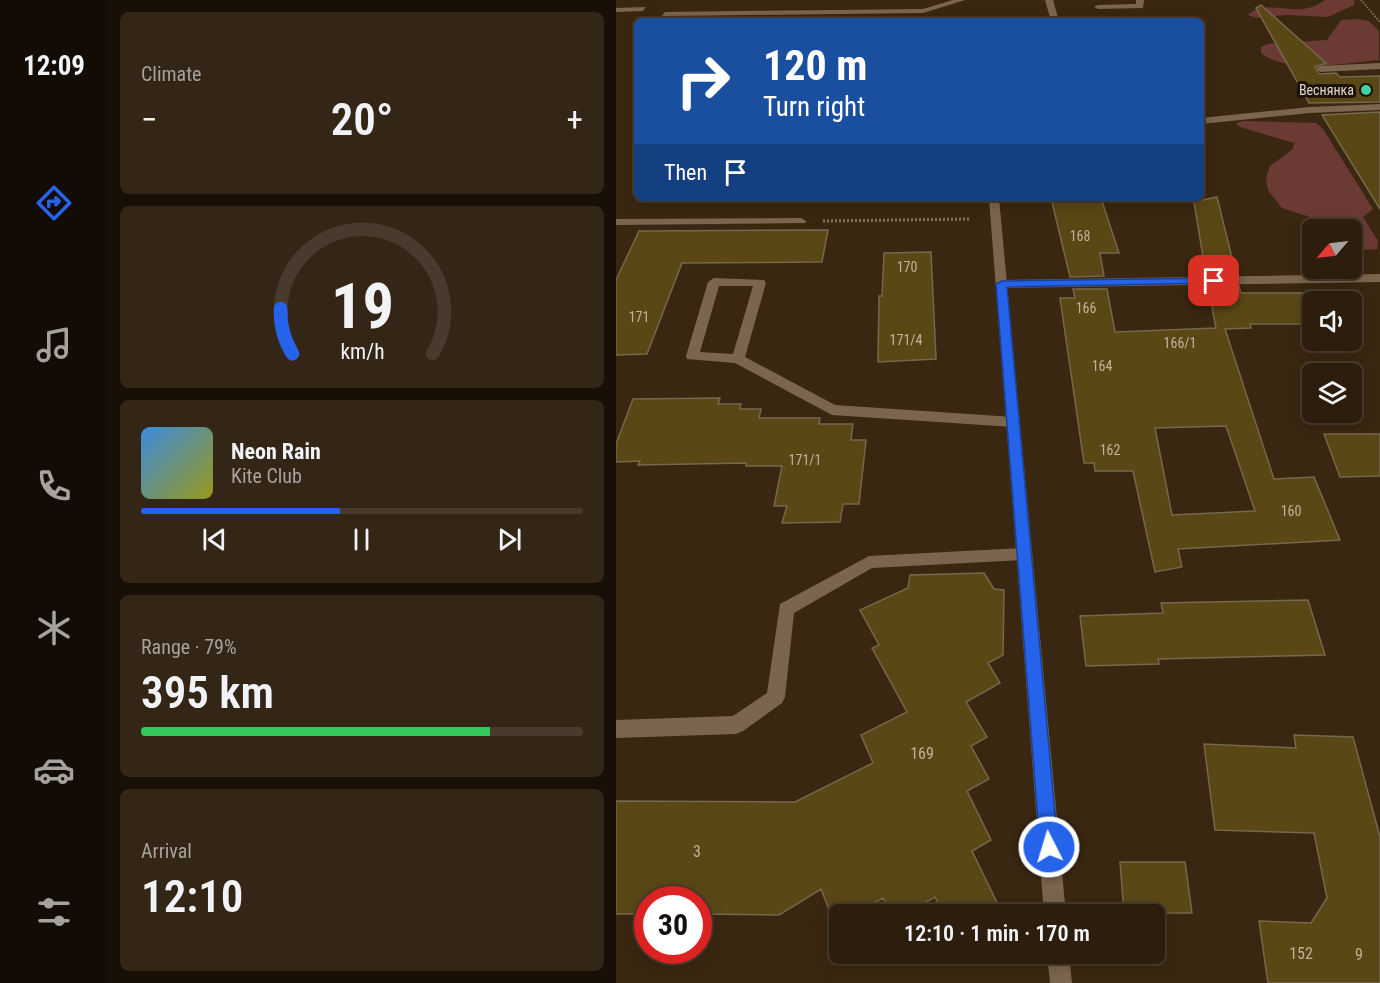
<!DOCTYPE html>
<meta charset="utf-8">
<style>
body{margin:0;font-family:"Roboto Condensed",sans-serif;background:#342616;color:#f1f3f6;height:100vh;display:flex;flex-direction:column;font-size:22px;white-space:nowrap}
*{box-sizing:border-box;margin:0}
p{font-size:20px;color:#a6a29d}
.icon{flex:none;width:33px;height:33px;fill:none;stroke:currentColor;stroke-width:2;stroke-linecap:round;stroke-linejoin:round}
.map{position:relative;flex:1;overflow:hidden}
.side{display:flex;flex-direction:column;gap:12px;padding:12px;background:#181007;width:508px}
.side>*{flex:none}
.top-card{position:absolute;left:18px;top:18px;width:570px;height:183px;border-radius:9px;box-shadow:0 3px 15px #0003,0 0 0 2px #483b2e;background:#1a4fa0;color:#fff;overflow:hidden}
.needle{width:39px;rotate:242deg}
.tools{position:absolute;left:686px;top:219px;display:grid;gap:12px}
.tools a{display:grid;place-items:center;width:60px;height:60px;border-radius:9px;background:#2c1d0d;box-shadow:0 3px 15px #0003,0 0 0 2px #483b2e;font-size:30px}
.speed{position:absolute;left:18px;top:886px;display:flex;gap:12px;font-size:30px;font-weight:700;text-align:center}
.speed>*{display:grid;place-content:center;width:78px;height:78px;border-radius:50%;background:#2c1d0d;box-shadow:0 3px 15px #0003,0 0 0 2px #483b2e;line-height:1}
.speed .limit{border:9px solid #d22;background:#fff;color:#111}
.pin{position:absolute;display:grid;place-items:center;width:51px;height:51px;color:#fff;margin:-26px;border-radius:12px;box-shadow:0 3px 9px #0006}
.me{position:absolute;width:66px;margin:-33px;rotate:355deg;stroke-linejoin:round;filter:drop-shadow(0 0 4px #0008)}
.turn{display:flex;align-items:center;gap:21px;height:126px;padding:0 30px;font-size:27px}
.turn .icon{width:78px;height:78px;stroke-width:2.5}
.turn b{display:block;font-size:42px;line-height:51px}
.then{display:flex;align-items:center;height:57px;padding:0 30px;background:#0003;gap:12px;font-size:22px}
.big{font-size:45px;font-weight:600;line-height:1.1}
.side .widget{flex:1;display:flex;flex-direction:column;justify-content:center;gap:9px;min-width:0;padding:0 21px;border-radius:9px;background:#342616}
.side .dial{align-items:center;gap:0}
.dial svg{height:156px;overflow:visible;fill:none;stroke:#483b2e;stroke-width:7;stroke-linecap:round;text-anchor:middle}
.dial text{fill:#f1f3f6;stroke:none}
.song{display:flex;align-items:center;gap:18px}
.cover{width:72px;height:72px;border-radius:9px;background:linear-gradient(135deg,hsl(210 70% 55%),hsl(60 70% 35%))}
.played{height:6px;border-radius:3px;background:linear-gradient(90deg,#2563eb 45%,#483b2e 45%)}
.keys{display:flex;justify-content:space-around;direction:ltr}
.heat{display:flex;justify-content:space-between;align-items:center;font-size:33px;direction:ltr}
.charge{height:9px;border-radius:4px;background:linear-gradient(90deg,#34c759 79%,#483b2e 0)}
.trip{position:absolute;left:213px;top:904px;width:336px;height:60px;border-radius:9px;background:#2c1d0d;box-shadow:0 3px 15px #0003,0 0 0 2px #483b2e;font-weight:600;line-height:60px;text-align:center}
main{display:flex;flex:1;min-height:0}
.dock{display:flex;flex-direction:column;width:108px;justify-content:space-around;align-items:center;background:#120c05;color:#a6a29d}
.dock .icon{width:42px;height:42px}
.dock .selected{color:#2563eb}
.dock b{font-size:27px;color:#f1f3f6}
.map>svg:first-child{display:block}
.green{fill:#6b3a34}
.building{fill:#5a4716;stroke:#75684b;stroke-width:1.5;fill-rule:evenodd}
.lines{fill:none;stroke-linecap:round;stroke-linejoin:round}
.path-far1{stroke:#81705e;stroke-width:2;stroke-dasharray:1.5 1.5;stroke-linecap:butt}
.path{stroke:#81705e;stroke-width:3;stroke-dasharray:2 2;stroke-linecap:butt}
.service{fill:#7c654e;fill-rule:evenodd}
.minor{fill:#7c654e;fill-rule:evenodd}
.route{fill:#2563eb;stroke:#184099;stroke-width:1.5}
.poi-dot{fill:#3fd4a2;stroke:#1b1209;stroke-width:2}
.labels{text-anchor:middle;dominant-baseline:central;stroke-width:6;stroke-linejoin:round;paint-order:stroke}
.far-poi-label{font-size:14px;fill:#e3d6c9;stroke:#1b1209;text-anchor:end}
.number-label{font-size:14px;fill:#c1b29c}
.near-number-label{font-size:16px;fill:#c1b29c}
</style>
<main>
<nav class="dock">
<b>12:09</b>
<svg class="icon selected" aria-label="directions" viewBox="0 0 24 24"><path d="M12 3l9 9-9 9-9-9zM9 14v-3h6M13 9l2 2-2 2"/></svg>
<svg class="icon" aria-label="music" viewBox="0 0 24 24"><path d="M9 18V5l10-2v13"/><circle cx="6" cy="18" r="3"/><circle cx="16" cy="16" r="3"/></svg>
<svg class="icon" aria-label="phone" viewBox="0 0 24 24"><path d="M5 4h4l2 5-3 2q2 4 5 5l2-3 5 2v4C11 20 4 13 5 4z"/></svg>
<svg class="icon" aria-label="climate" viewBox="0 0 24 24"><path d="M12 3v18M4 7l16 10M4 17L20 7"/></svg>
<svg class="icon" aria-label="car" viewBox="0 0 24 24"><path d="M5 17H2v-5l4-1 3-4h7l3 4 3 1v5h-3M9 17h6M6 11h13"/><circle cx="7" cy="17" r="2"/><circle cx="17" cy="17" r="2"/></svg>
<svg class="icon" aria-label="filters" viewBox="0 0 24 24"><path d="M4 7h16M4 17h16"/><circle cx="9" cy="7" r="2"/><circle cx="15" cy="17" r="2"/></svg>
</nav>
<section class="side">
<div class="widget"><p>Climate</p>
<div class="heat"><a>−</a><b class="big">20°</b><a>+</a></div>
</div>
<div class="widget dial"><svg viewBox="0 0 100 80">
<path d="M14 69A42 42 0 1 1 86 69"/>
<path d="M14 69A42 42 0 0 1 8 46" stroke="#2563eb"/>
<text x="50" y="56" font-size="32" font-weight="700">19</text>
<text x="50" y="72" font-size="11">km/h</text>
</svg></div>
<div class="widget">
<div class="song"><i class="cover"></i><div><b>Neon Rain</b><p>Kite Club</p></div></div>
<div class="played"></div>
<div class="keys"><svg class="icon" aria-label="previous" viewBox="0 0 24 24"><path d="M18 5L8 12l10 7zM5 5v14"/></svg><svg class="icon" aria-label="pause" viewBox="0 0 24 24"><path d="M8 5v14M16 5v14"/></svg><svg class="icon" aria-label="next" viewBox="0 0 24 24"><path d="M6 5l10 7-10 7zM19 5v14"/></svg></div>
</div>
<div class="widget"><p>Range · 79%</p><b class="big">395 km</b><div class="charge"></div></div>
<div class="widget"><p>Arrival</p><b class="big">12:10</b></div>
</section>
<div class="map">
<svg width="764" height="983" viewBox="0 0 764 983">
<rect width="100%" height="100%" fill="#3a2711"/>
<path class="green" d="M709,0H738V5L712,17L670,15L641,18L632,15C646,0 674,13 692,8C698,7 704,3 709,0Z
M740,19L753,21L763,31V60C730,63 673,75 645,53V47L652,44L711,40L725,20Z
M627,121L700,123L707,129L757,209L747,217L762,241L761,249L735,251V230L703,229L694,217L666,208L652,190L650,178L654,166L677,149L678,143L624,127L620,123Z"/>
<path class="building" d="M645,5L710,63L699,67L703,74L720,73L724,77L764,76V102L693,103L640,8Z
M764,112V209L706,115Z
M601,197L620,274L590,275L578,202Z
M435,198H485L503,253H484L488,276L454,277Z
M212,230L206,262L66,263L31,354L0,355V280L23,231Z
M315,252L320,359L262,362L263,296H266L268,253Z
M623,286L625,293H723L727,302H696V324H634L635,328L609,329L658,479L698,477L724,540L562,549L566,567L539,572L517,471H479L478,463H468L444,298H459L457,289H491L499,332L600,328L592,287ZM610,426L639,511L556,515L539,428Z
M104,398L102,404H125L124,409H145L143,418H204L203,424H237L235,440H250L243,504H227L224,522L166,523L171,506H158L166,466H130V463L22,465L24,461L0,462V444L17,399Z
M708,434H764V476L724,477Z
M368,573L378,589L388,590L387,655L372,663L384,683L350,702L371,737L355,746L373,779L351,791L375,840L356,851L387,915H327L319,897L288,915H275L267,898L237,915H224V923L219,925L205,889L163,915L82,914V900H32V914H0V801L179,802L257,763L245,735L291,712L256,648L263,645L244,610L292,588L294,575Z
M692,600L709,655L542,659L543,664L470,666L464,616L547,613L545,603Z
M678,735L737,737L764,837V983H652L643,921L695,923L711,898L698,833L599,830L588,744L680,748Z
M504,862H569L576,913H508Z"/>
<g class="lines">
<path class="path-far1" d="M745,0L764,22"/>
<path class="path" d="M207,221L355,219"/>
<path class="service" d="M337,0H349L307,13L52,16L50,21H42L49,12L307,9Z
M429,0H437L443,21H435Z
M520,0H528L527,8L482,9L478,7L482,5L520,4Z
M30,7L27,11L0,12V8Z
M764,63V69L704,72L700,69L704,66Z
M764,104V110L694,113L585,124V118L694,107Z
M185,218L190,221L189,223L0,225V219Z
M764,274V282L386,288L380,284L386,280Z
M98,278L148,280L150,283L129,357L219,405L397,417L404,422L397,427L216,415L119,363L71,359L70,356L92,282ZM103,286H137L117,354L84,352Z
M408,548L414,549L416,554L414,559L408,560L256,568L178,613L169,697L166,703L127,731L120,734L0,738V720L117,716L151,693L164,604L253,556Z"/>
<path class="minor" d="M373,198H383L450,915H428Z
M431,954H453L456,983H434Z"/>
</g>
<path class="route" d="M598,278L602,279V283L391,287L442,847L440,854L433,856L427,854L424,847L380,284L386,281Z"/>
<circle class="poi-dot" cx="750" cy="90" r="6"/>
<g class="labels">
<g class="far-poi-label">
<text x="738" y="90">Веснянка</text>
</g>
<g class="number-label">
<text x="464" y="236">168</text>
<text x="291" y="267">170</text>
<text x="470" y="308">166</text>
<text x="23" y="317">171</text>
<text x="290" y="340">171/4</text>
<text x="564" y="343">166/1</text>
<text x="486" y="366">164</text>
<text x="494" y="450">162</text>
<text x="189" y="460">171/1</text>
<text x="675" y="511">160</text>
</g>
<g class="near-number-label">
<text x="306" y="753">169</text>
<text x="81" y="851">3</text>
<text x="685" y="953">152</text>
<text x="743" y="954">9</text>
</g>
</g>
</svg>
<div class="tools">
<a><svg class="needle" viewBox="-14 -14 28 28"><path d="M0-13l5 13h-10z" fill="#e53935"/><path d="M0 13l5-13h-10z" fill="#a6a29d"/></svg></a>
<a><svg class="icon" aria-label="sound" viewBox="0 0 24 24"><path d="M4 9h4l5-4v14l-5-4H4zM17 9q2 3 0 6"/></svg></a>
<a><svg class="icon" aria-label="layers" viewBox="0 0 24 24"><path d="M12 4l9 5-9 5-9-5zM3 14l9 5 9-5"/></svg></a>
</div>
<div class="speed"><div class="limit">30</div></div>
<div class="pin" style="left:598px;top:281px;background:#d93025"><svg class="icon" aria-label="arrive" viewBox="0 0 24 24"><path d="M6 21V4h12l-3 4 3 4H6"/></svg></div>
<svg class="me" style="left:433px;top:847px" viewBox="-20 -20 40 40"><circle r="17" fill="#2563eb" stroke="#fff" stroke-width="3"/><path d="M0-11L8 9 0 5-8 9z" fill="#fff"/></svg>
<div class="trip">12:10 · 1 min · 170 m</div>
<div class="top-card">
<div class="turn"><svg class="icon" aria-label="right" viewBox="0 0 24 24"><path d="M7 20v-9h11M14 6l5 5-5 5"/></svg><div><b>120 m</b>Turn right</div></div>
<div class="then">Then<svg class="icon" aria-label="arrive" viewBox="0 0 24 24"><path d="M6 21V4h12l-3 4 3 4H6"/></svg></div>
</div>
</div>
</main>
